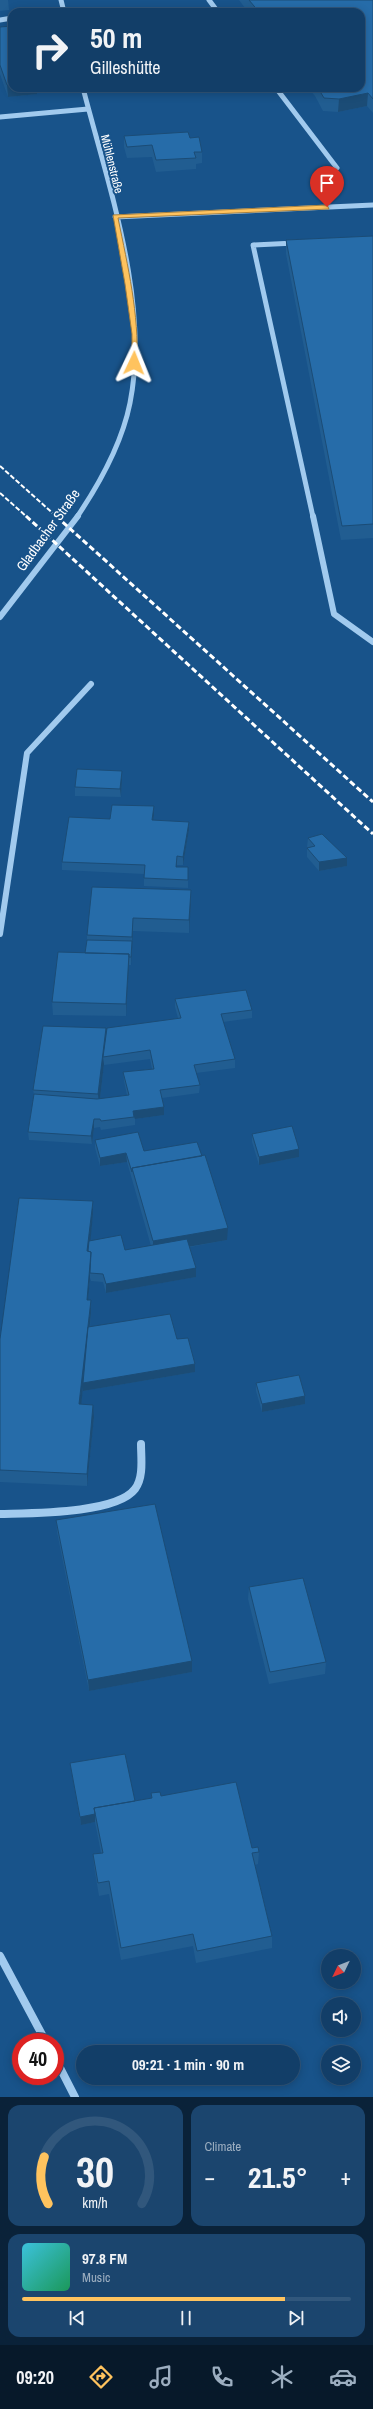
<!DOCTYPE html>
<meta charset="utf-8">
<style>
body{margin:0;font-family:"Archivo Narrow",sans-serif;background:#1b456e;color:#f1f3f6;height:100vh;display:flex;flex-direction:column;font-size:15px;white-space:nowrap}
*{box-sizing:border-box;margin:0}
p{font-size:13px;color:#9caec0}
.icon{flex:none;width:22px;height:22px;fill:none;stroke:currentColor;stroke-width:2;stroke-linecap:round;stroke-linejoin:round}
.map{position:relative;height:2097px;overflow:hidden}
.side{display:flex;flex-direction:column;gap:8px;padding:8px;background:#0a2239;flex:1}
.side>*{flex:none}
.hud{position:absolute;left:8px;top:8px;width:357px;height:84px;border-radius:12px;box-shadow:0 2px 10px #0003,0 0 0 1px #31577c;background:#123e68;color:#f1f3f6;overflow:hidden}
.needle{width:26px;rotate:227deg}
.controls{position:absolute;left:321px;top:1949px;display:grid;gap:8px}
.controls a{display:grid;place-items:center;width:40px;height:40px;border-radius:50%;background:#123e68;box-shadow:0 2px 10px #0003,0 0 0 1px #31577c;font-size:20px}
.speed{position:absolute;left:12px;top:2033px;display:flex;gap:8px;font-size:20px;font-weight:700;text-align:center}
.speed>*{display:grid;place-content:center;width:52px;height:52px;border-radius:50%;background:#123e68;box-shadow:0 2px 10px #0003,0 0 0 1px #31577c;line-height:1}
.speed .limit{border:6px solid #d22;background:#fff;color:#111}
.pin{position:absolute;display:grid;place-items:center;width:34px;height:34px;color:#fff;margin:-41px -17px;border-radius:50% 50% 50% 0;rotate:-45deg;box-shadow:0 0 4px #0007}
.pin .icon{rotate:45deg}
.me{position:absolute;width:44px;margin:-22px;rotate:2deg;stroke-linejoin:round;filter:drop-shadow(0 0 3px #0008)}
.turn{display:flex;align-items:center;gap:14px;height:84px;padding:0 16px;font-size:18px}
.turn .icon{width:52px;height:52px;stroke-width:2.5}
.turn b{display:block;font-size:28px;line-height:34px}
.big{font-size:30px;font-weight:700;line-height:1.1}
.side .tile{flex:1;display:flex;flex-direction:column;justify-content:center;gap:6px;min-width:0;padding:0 14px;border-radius:12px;background:#1b456e}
.side .dial{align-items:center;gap:0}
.dial svg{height:104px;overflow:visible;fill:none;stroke:#31577c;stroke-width:7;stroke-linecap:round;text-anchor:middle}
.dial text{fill:#f1f3f6;stroke:none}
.song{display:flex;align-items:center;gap:12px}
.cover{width:48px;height:48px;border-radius:6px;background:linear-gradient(135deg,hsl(190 70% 55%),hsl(150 70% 35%))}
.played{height:4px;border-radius:2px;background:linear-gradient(90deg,#ffc35e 80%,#31577c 80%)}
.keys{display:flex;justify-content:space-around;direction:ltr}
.heat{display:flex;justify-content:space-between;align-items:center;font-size:22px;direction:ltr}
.side .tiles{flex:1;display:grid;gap:8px;grid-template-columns:1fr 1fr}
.tile:last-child{grid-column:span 2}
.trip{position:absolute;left:76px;top:2045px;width:224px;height:40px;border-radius:20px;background:#123e68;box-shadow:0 2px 10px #0003,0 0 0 1px #31577c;font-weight:700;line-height:40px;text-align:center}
.tabs{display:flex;height:64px;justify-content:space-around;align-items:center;background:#07192a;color:#9caec0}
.tabs .icon{width:28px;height:28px}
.tabs .active{color:#ffc35e}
.tabs b{font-size:18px;color:#f1f3f6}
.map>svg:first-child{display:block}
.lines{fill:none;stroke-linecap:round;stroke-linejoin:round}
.minor-far2{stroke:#a1caee;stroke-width:5}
.minor-far1{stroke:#a1caee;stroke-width:6}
.minor{stroke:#a1caee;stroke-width:8}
.rail-far1{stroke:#fff;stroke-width:2;stroke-dasharray:5 2;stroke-linecap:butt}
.rail{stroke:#fff;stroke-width:3;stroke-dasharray:6 3;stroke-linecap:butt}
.wall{fill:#215d91;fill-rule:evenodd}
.shaded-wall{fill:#1b4c76}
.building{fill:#266ca9;stroke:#1b4c76}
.route{fill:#ffc35e;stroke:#a67f3d}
.labels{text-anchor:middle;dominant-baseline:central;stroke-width:4;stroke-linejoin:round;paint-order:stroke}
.far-street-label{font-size:12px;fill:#fff;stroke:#18538a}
.street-label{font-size:14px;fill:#fff;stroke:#18538a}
</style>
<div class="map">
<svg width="373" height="2097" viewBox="0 0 373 2097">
<rect width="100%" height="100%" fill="#18538a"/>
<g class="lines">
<path class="minor-far2" d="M61,0L64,12
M209,0L218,12
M0,20L12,18
M276,88L337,168
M0,117L88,109
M115,217L373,205
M295,243L253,245L313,517
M77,517C100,483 122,443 130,403C150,302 108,185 83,88"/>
<path class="minor-far1" d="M313,516L334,614L373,642
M0,617L78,516
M0,934L27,753L91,684"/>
<path class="minor" d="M0,1514C30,1513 116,1514 135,1489C144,1477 141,1458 141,1444
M0,1956L46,2042
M55,2058L75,2097"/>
<path class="rail-far1" d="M0,466L57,517
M0,493L27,517"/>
<path class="rail" d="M26,516L373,834
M56,516L373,802"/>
</g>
<path class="wall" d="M0,0H8L9,10L0,11Z
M239,0H373V113L367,106L338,112L323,111L315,96L308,88H361V12H248Z
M0,27L12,88H37V94L8,97L0,74Z
M124,136L190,138L202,152V163L196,164V169L156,172L152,157L127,158L124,147Z
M373,236V538L341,540L286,254V240Z
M122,771V779L121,797L75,796V787Z
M154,815L153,820L189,822V830L183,865H177V867H188V888L144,886V874L62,870V862L110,819Z
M308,838L347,866L319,871L307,857V848H308L307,847Z
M191,890V903L189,933L133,931L131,965H129L126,1016L53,1015L52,1002L85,953L87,940V935Z
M175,999L252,1010V1018L223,1022L235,1059V1068L196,1073L200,1085L199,1093L162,1098L164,1115L135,1119V1125L101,1130L100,1127L94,1128L92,1144L29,1140L28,1132L34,1094L33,1090L106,1028V1035L178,1018L175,1007ZM150,1059L152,1069L123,1072L124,1081L127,1095L100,1099L104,1064V1065Z
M252,1134L299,1157L259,1165L252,1142Z
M95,1140L144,1151L227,1240L190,1247L196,1277L106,1293L103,1282L91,1281L90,1278L88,1300L91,1313L90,1327L177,1339L195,1364V1372L83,1391V1387L81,1404L94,1417L87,1486L0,1482V1339L93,1214L90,1241L125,1250L151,1246L127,1162L100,1166L95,1148Z
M256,1383L305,1396V1404L262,1412L256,1391Z
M56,1520L192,1661V1672L89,1691L57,1532Z
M249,1587L326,1662L325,1674L269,1684L248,1599Z
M70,1763L135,1801L151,1798V1793L161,1796L259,1852L258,1864L255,1865L272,1936V1948L196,1963L193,1946L121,1960L109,1894L99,1896L94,1866L93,1854L101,1853L95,1822L81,1825L71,1770Z"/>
<path class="shaded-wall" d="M7,85H12V88H37V94L8,97Z
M368,93L367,106L338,112L339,99Z
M122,771V779L121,797L120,789Z
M154,806V815L152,829V820Z
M189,822V830L183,865V857Z
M177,856V865L176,875V867Z
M347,858V866L319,871V862Z
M191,890V903L189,933V920Z
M133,918V931L132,950V937Z
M132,941V950L131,965V957Z
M129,954V966L126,1016V1004Z
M106,1028L107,1040L103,1057L104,1064L99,1107L98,1094Z
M164,1107V1115L135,1119L134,1117L133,1111Z
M94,1119V1128L92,1144L91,1136Z
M299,1149V1157L259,1165V1157Z
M126,1153L127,1162L100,1166V1158Z
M93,1201V1214L89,1256L87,1251Z
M228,1228L227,1240L153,1253V1241Z
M91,1252L92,1265L90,1273V1278L87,1313V1300Z
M196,1268V1277L106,1293V1284Z
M91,1300V1313L84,1383L195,1364V1372L83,1391V1387L80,1417L79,1404Z
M305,1396V1404L262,1412V1404Z
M93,1405L94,1417L87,1486V1474Z
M192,1661V1672L89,1691L88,1680Z
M95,1814V1822L81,1825L80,1817Z"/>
<path class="building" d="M249,0H373V99L368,93L339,99L324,98L318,88H361V12H259Z
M12,26V85H7L0,65V27Z
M188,132L190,138L199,137L202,152H194L196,158L156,160L152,145L127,147L124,136Z
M373,236V524L342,526L286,240Z
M77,769L122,771L120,789L75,787Z
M112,805L154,806L152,820L189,822L183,857L177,856L176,867H188V880L144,878L145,865L62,862L69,817L110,819Z
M322,834L347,858L319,862L307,848L315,846L308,838Z
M92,887L191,890L189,920L133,918L132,937L87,935Z
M87,940L132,941L131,957H129V954L85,953Z
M58,952L129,954L126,1004L52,1002Z
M246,990L252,1010L221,1014L235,1059L194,1065L200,1085L160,1090L164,1107L133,1111L134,1117L101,1121L100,1119H94L91,1136L28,1132L34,1094L97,1099L129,1095L123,1072L154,1069L150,1050L103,1057L107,1028L181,1018L175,999Z
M43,1026L106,1028L98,1094L33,1090Z
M292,1126L299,1149L259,1157L252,1134Z
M138,1132L144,1151L197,1142L202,1156L132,1168V1172L126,1153L100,1158L95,1140Z
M205,1155L228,1228L153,1241L132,1168Z
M19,1198L93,1201L87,1251L91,1252L87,1300H91L79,1404L93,1405L87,1474L0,1470V1339Z
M121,1235L125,1250L187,1239L196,1268L106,1284L103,1274L90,1273L91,1252L88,1251L89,1241Z
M170,1314L177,1339L188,1338L195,1364L83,1383L88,1327Z
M299,1375L305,1396L262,1404L256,1383Z
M155,1504L192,1661L88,1680L56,1520Z
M303,1578L326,1662L270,1672L249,1587Z
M125,1754L135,1801L94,1808L95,1814L80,1817L70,1763Z
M236,1782L252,1848L258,1847L259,1852L252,1853L272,1936L197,1951L193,1934L121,1948L109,1881L98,1883L93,1854L103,1853L94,1808L152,1798L151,1793L160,1792L161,1796Z"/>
<path class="route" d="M327,205L329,209L118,218C128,267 139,314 137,363L132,365V334L125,284L113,215Z"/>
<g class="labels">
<g class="far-street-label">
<text transform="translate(112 164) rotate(76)">Mühlenstraße</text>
</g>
<g class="street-label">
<text transform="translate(48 530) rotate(-54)">Gladbacher Straße</text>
</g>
</g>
</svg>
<div class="controls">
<a><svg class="needle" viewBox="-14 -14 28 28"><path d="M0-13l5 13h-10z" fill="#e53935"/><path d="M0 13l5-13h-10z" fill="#9caec0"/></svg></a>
<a><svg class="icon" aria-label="sound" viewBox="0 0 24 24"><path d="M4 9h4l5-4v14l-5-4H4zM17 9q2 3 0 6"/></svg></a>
<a><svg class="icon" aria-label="layers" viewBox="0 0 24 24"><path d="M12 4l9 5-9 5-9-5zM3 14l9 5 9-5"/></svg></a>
</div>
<div class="speed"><div class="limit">40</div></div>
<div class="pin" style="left:327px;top:207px;background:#d93025"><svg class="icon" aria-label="arrive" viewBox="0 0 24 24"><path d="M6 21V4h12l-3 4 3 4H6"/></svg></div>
<svg class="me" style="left:134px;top:363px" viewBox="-20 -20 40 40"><path d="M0-17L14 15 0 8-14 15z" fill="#ffc35e" stroke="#fff" stroke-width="4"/></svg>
<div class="trip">09:21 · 1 min · 90 m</div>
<div class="hud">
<div class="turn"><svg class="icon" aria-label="right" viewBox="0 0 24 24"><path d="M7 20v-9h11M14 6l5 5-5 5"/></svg><div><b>50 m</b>Gilleshütte</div></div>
</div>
</div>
<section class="side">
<div class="tiles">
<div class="tile dial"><svg viewBox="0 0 100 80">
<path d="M14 69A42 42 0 1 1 86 69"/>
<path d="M14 69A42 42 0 0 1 11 33" stroke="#ffc35e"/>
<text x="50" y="56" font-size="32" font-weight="700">30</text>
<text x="50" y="72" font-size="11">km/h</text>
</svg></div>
<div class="tile"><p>Climate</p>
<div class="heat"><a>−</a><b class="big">21.5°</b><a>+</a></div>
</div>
<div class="tile">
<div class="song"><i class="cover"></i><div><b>97.8 FM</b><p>Music</p></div></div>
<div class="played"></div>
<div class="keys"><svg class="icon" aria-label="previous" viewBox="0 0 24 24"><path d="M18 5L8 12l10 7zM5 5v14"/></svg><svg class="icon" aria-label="pause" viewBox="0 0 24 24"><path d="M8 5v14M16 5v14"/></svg><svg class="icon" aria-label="next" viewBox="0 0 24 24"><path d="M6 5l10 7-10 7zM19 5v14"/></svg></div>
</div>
</div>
</section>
<nav class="tabs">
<b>09:20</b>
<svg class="icon active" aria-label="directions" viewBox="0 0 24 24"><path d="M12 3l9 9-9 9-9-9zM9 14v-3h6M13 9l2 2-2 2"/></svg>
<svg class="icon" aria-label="music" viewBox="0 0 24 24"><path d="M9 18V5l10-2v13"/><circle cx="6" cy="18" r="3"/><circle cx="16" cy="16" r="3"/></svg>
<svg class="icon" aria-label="phone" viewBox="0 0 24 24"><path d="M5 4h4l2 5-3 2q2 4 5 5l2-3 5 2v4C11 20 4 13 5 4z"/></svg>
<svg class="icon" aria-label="climate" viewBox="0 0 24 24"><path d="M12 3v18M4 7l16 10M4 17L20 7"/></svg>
<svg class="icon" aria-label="car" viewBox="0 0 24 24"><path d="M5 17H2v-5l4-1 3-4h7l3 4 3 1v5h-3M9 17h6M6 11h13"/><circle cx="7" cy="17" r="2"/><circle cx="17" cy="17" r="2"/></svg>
</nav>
